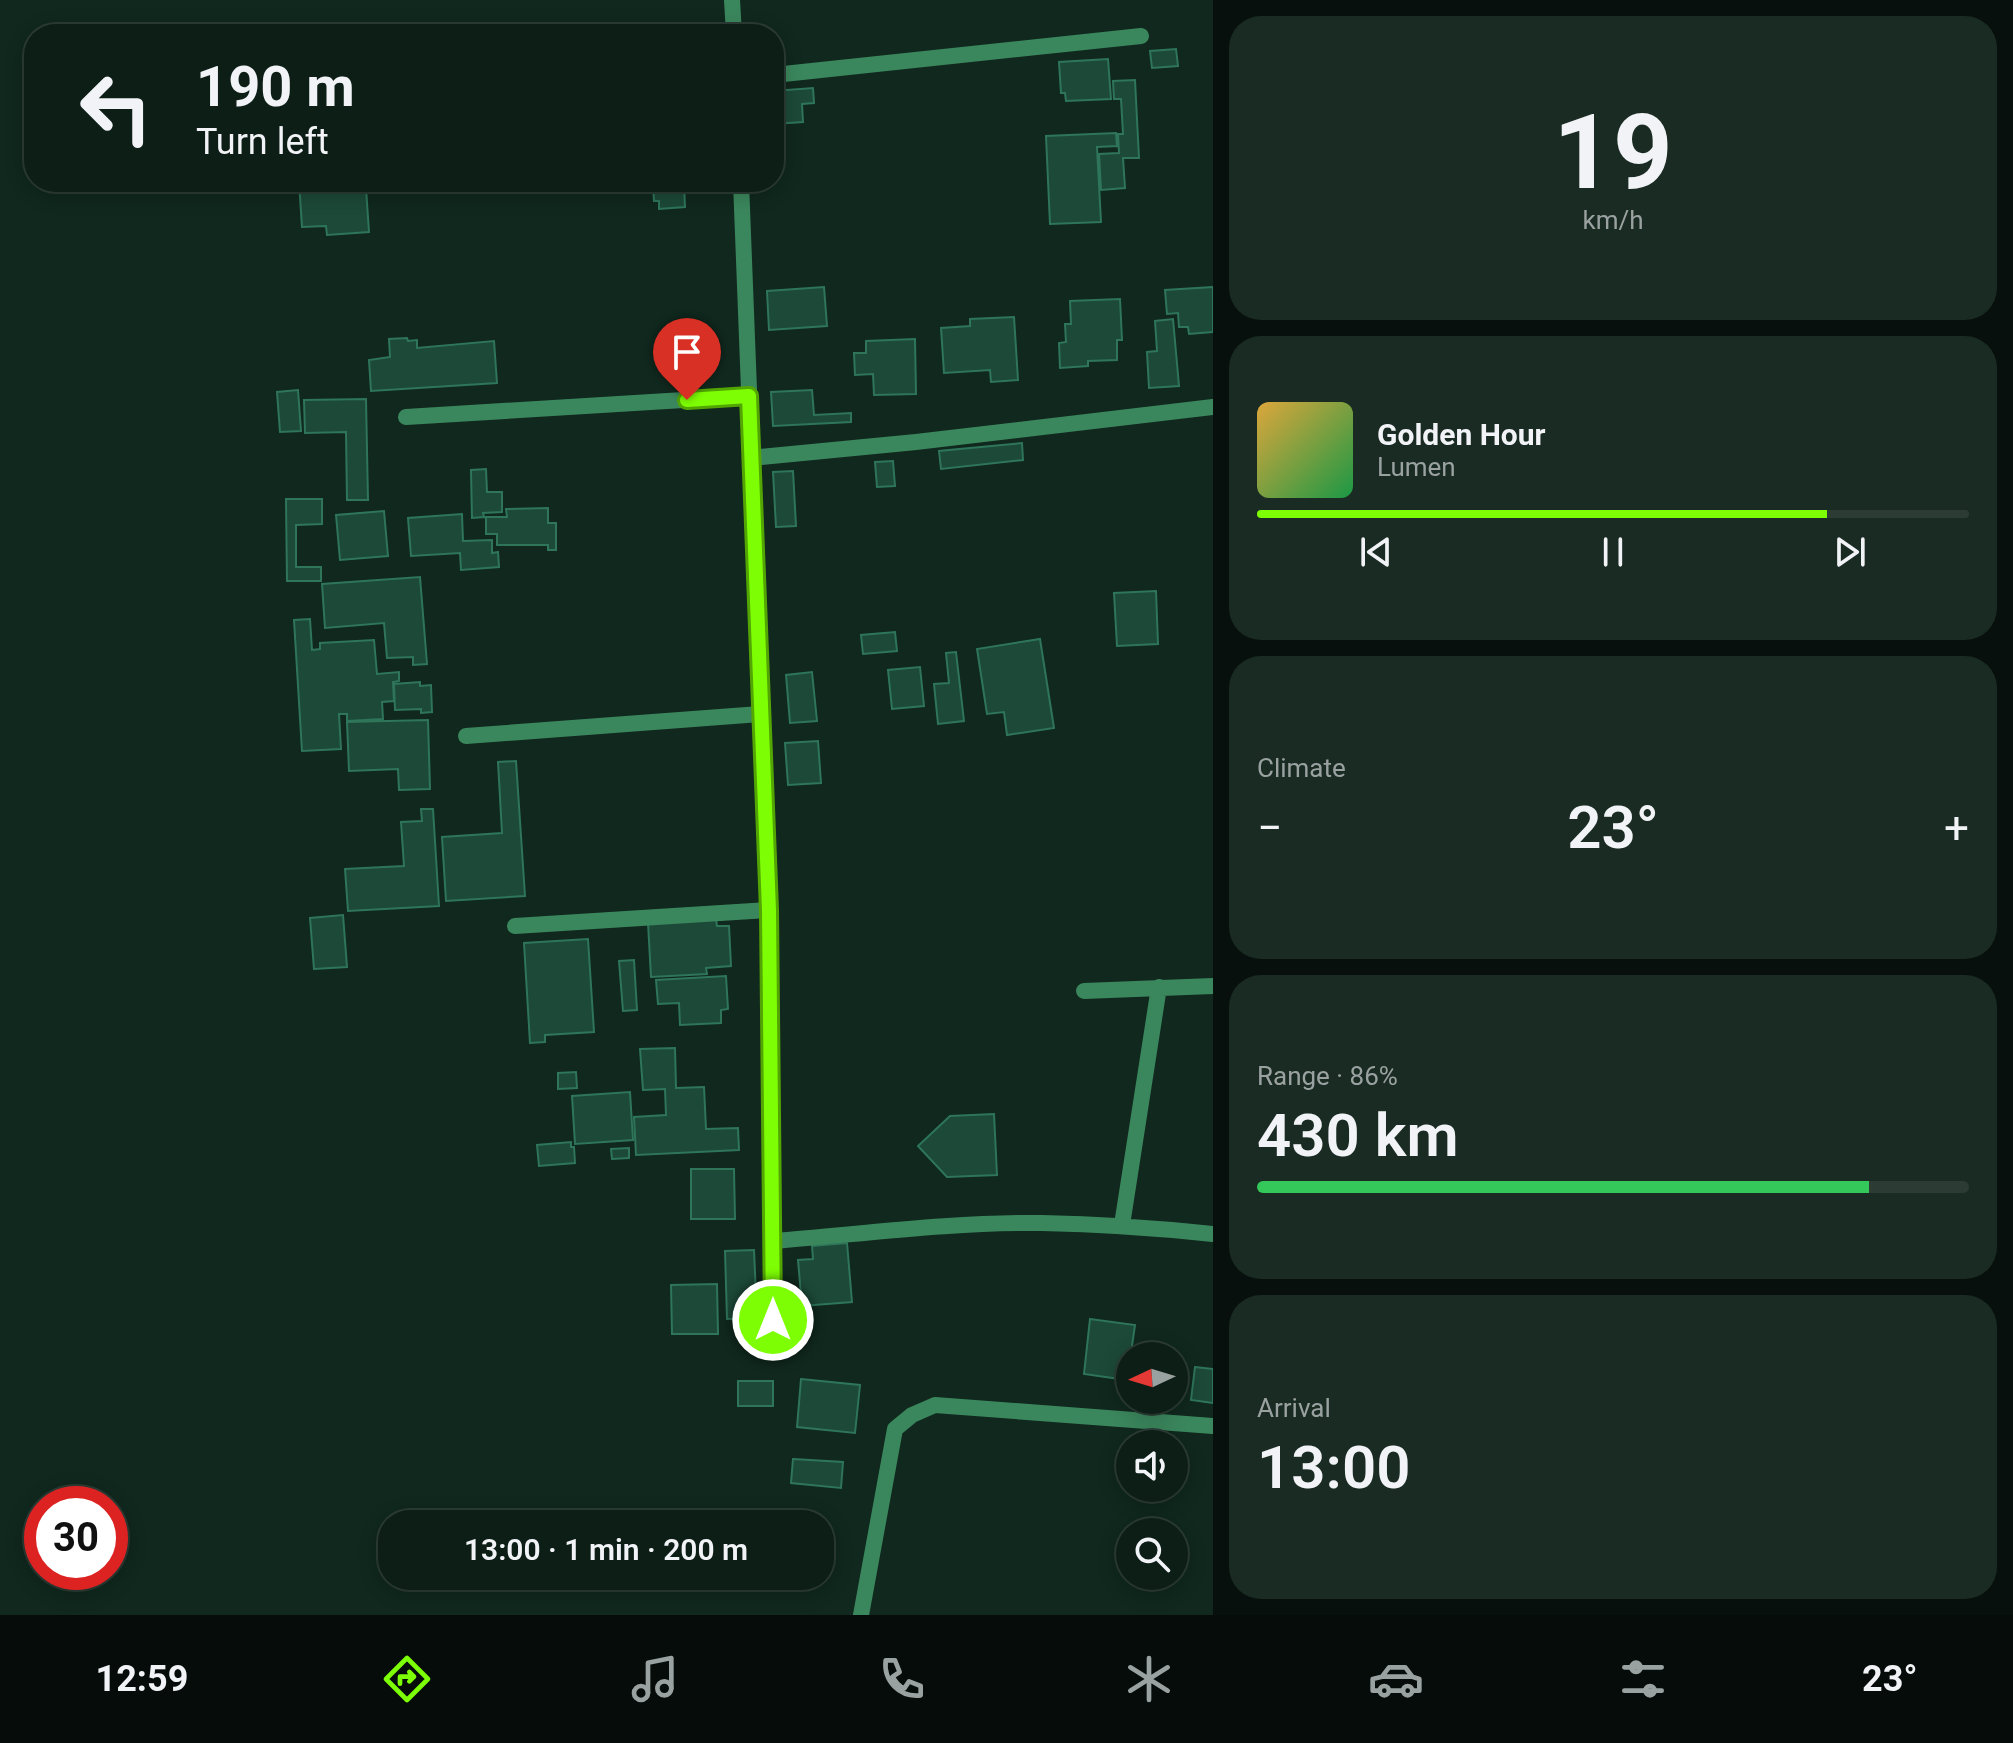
<!DOCTYPE html>
<meta charset="utf-8">
<style>
body{margin:0;font-family:Roboto,sans-serif;background:#1a2b23;color:#f1f3f6;height:100vh;display:flex;flex-direction:column;font-size:30px;white-space:nowrap}
*{box-sizing:border-box;margin:0}
p{font-size:26px;color:#9aa2a1}
.icon{flex:none;width:44px;height:44px;fill:none;stroke:currentColor;stroke-width:2;stroke-linecap:round;stroke-linejoin:round}
.map{position:relative;flex:1;overflow:hidden}
.side{display:flex;flex-direction:column;gap:16px;padding:16px;background:#07100c;width:800px}
.side>*{flex:none}
.guide{position:absolute;left:24px;top:24px;width:760px;height:168px;border-radius:32px;box-shadow:0 4px 20px #0003,0 0 0 2px #2c3c35;background:#0c1e16;color:#f1f3f6;overflow:hidden}
.needle{width:52px;rotate:266deg}
.fabs{position:absolute;left:1116px;top:1342px;display:grid;gap:16px}
.fabs a{display:grid;place-items:center;width:72px;height:72px;border-radius:50%;background:#0c1e16;box-shadow:0 4px 20px #0003,0 0 0 2px #2c3c35;font-size:40px}
.speed{position:absolute;left:24px;top:1486px;display:flex;gap:16px;font-size:40px;font-weight:700;text-align:center}
.speed>*{display:grid;place-content:center;width:104px;height:104px;border-radius:50%;background:#0c1e16;box-shadow:0 4px 20px #0003,0 0 0 2px #2c3c35;line-height:1}
.speed .limit{border:12px solid #d22;background:#fff;color:#111}
.pin{position:absolute;display:grid;place-items:center;width:68px;height:68px;color:#fff;margin:-82px -34px;border-radius:50% 50% 50% 0;rotate:-45deg;box-shadow:0 0 8px #0007}
.pin .icon{rotate:45deg}
.me{position:absolute;width:88px;margin:-44px;rotate:0deg;stroke-linejoin:round;filter:drop-shadow(0 0 6px #0008)}
.turn{display:flex;align-items:center;gap:28px;height:168px;padding:0 40px;font-size:36px}
.turn .icon{width:104px;height:104px;stroke-width:2.5}
.turn b{display:block;font-size:56px;line-height:68px}
.big{font-size:60px;font-weight:600;line-height:1.1}
.side .tile{flex:1;display:flex;flex-direction:column;justify-content:center;gap:12px;min-width:0;padding:0 28px;border-radius:32px;background:#1a2b23}
.side .dial{align-items:center;gap:0}
.dial b{font-size:104px;line-height:1}
.song{display:flex;align-items:center;gap:24px}
.cover{width:96px;height:96px;border-radius:12px;background:linear-gradient(135deg,hsl(40 70% 55%),hsl(140 70% 35%))}
.played{height:8px;border-radius:4px;background:linear-gradient(90deg,#7efe04 80%,#2c3c35 80%)}
.keys{display:flex;justify-content:space-around;direction:ltr}
.heat{display:flex;justify-content:space-between;align-items:center;font-size:44px;direction:ltr}
.charge{height:12px;border-radius:6px;background:linear-gradient(90deg,#34c759 86%,#2c3c35 0)}
.trip{position:absolute;left:378px;top:1510px;width:456px;height:80px;border-radius:32px;background:#0c1e16;box-shadow:0 4px 20px #0003,0 0 0 2px #2c3c35;font-weight:600;line-height:80px;text-align:center}
.dock{display:flex;height:128px;justify-content:space-around;align-items:center;background:#050c09;color:#9aa2a1}
.dock .icon{width:56px;height:56px}
.dock .active{color:#7efe04}
.dock b{font-size:36px;color:#f1f3f6}
main{display:flex;flex:1;min-height:0}
.map>svg:first-child{display:block}
.building{fill:#1c4938;stroke:#2e755a;stroke-width:2}
.lines{fill:none;stroke-linecap:round;stroke-linejoin:round}
.street{stroke:#3b875d;stroke-width:16}
.route-casing{stroke:#52a503;stroke-width:20}
.route{stroke:#7efe04;stroke-width:14}
</style>
<main>
<div class="map">
<svg width="1213" height="1615" viewBox="0 0 1213 1615">
<rect width="100%" height="100%" fill="#10281e"/>
<path class="building" d="M1176,49L1178,66L1152,68L1150,51Z
M1108,59L1111,99L1066,101L1065,93H1061L1059,62Z
M1135,80L1139,158H1123L1125,188L1101,190L1099,154L1119,153L1118,134H1123L1121,99H1114L1113,81Z
M813,88L814,103L802,104L803,122L774,124V91Z
M1116,133L1117,146L1097,147L1101,222L1050,224L1046,136Z
M299,182H359L366,188L369,232L327,235L326,226L302,227Z
M658,182H684L685,207L659,209V201H654L653,186H658Z
M824,287L827,326L769,330L767,291Z
M1213,287V332L1189,334L1188,327H1179L1178,313L1167,314L1165,290Z
M1120,299L1122,340H1117V360L1088,361V366L1060,368L1059,343L1066,342L1065,324H1071L1070,301Z
M1014,317L1018,380L991,382L990,370L944,373L941,328L970,326V319Z
M1173,319L1179,386L1149,388L1147,352L1157,351L1155,321Z
M407,338L408,341L417,340V348L494,341L497,383L371,391L369,360L390,357L389,339Z
M915,339L916,394L874,395L873,374L855,375L854,353H866V341Z
M298,390L301,431L280,432L277,392Z
M812,390L814,415L851,413V422L773,426L771,392Z
M366,399L368,500H347L346,432L305,433L304,400Z
M1022,443L1023,460L941,469L939,451Z
M893,461L895,486L877,487L875,462Z
M486,469L487,492H502V512L483,513L484,517L472,518L471,470Z
M793,471L796,526L776,527L773,472Z
M286,499H322V524L296,525V567H321V581H287Z
M548,508V523H556V550H548V545H497V534H486V517H507L506,509Z
M384,511L388,556L340,560L336,515Z
M462,514L463,541L492,540V553L498,552L499,567L461,570L460,553L411,556L408,518Z
M420,577L427,664L413,665V657L387,658L384,623L325,628L322,584Z
M1156,591L1158,644L1117,646L1114,593Z
M310,619L312,650L320,649V643L374,640L377,674L399,672V681L393,682L394,701L382,702L383,719L347,721V714H339L341,749L302,751L294,620Z
M895,632L897,651L863,654L861,635Z
M1040,639L1054,728L1007,735L1004,712L987,714L977,649Z
M956,652L964,721L938,724L934,684L949,683L946,653Z
M920,667L924,706L892,709L888,670Z
M812,672L817,721L790,723L786,675Z
M420,682V686L431,685L432,712L421,713V709L395,710L394,684Z
M428,720L430,789L399,790L398,769L349,771L347,722Z
M818,741L821,783L788,785L785,743Z
M516,761L525,896L446,901L442,837L502,833L498,762Z
M421,809H433L439,906L348,911L345,869L404,866L401,822L422,821Z
M343,915L347,967L314,969L310,918Z
M716,919L717,926H729L731,966L706,968L707,974L651,977L648,923Z
M588,939L594,1032L545,1035V1042L530,1043L524,943Z
M634,960L637,1010L623,1011L619,961Z
M726,976L728,1009L721,1010V1023L680,1025L679,1003L658,1004L656,980Z
M675,1048L676,1088L704,1087L706,1129L738,1128L739,1150L636,1155L634,1117L666,1115L665,1089L643,1090L640,1049Z
M576,1072L577,1088L558,1089V1073Z
M630,1092L633,1140L575,1144L572,1096Z
M994,1114L997,1175L947,1177L918,1146L950,1116Z
M571,1142V1147H574L575,1163L539,1166L537,1145Z
M629,1148V1158L612,1159L611,1149Z
M691,1169H734L735,1219H691Z
M847,1243L852,1302L802,1306L798,1260L813,1259L812,1246Z
M754,1250L757,1318L727,1319L725,1251Z
M717,1284L718,1334H672L671,1285Z
M1090,1319L1135,1325L1127,1380L1084,1374Z
M1195,1367L1213,1369V1403L1191,1400Z
M801,1379L860,1385L855,1433L797,1427Z
M738,1381H773V1406H738Z
M793,1459L843,1462L841,1488L791,1483Z"/>
<g class="lines">
<path class="street" d="M732,0L734,34
M774,75L1141,36
M741,182L769,910L773,1346
M406,417L749,396
M750,458L916,442L1213,407
M466,736L760,714
M515,926L769,910
M1084,991L1213,986
M1122,1225L1159,987
M774,1241C862,1234 953,1222 1042,1223C1099,1224 1156,1228 1213,1234
M861,1615L895,1429L912,1415L935,1405L1213,1426"/>
</g>
<g class="lines">
<g class="route-casing">
<path id="route" d="M687,400L749,396L769,910L773,1320"/>
</g>
<use href="#route" class="route"/>
</g>
</svg>
<div class="fabs">
<a><svg class="needle" viewBox="-14 -14 28 28"><path d="M0-13l5 13h-10z" fill="#e53935"/><path d="M0 13l5-13h-10z" fill="#9aa2a1"/></svg></a>
<a><svg class="icon" aria-label="sound" viewBox="0 0 24 24"><path d="M4 9h4l5-4v14l-5-4H4zM17 9q2 3 0 6"/></svg></a>
<a><svg class="icon" aria-label="search" viewBox="0 0 24 24"><circle cx="10" cy="10" r="6"/><path d="M15 15l6 6"/></svg></a>
</div>
<div class="speed"><div class="limit">30</div></div>
<div class="pin" style="left:687px;top:400px;background:#d93025"><svg class="icon" aria-label="arrive" viewBox="0 0 24 24"><path d="M6 21V4h12l-3 4 3 4H6"/></svg></div>
<svg class="me" style="left:773px;top:1320px" viewBox="-20 -20 40 40"><circle r="17" fill="#7efe04" stroke="#fff" stroke-width="3"/><path d="M0-11L8 9 0 5-8 9z" fill="#fff"/></svg>
<div class="trip">13:00 · 1 min · 200 m</div>
<div class="guide">
<div class="turn"><svg class="icon" aria-label="left" viewBox="0 0 24 24"><path d="M17 20v-9H6M10 6l-5 5 5 5"/></svg><div><b>190 m</b>Turn left</div></div>
</div>
</div>
<section class="side">
<div class="tile dial"><b>19</b><p>km/h</p></div>
<div class="tile">
<div class="song"><i class="cover"></i><div><b>Golden Hour</b><p>Lumen</p></div></div>
<div class="played"></div>
<div class="keys"><svg class="icon" aria-label="previous" viewBox="0 0 24 24"><path d="M18 5L8 12l10 7zM5 5v14"/></svg><svg class="icon" aria-label="pause" viewBox="0 0 24 24"><path d="M8 5v14M16 5v14"/></svg><svg class="icon" aria-label="next" viewBox="0 0 24 24"><path d="M6 5l10 7-10 7zM19 5v14"/></svg></div>
</div>
<div class="tile"><p>Climate</p>
<div class="heat"><a>−</a><b class="big">23°</b><a>+</a></div>
</div>
<div class="tile"><p>Range · 86%</p><b class="big">430 km</b><div class="charge"></div></div>
<div class="tile"><p>Arrival</p><b class="big">13:00</b></div>
</section>
</main>
<nav class="dock">
<b>12:59</b>
<svg class="icon active" aria-label="directions" viewBox="0 0 24 24"><path d="M12 3l9 9-9 9-9-9zM9 14v-3h6M13 9l2 2-2 2"/></svg>
<svg class="icon" aria-label="music" viewBox="0 0 24 24"><path d="M9 18V5l10-2v13"/><circle cx="6" cy="18" r="3"/><circle cx="16" cy="16" r="3"/></svg>
<svg class="icon" aria-label="phone" viewBox="0 0 24 24"><path d="M5 4h4l2 5-3 2q2 4 5 5l2-3 5 2v4C11 20 4 13 5 4z"/></svg>
<svg class="icon" aria-label="climate" viewBox="0 0 24 24"><path d="M12 3v18M4 7l16 10M4 17L20 7"/></svg>
<svg class="icon" aria-label="car" viewBox="0 0 24 24"><path d="M5 17H2v-5l4-1 3-4h7l3 4 3 1v5h-3M9 17h6M6 11h13"/><circle cx="7" cy="17" r="2"/><circle cx="17" cy="17" r="2"/></svg>
<svg class="icon" aria-label="filters" viewBox="0 0 24 24"><path d="M4 7h16M4 17h16"/><circle cx="9" cy="7" r="2"/><circle cx="15" cy="17" r="2"/></svg>
<b>23°</b>
</nav>
